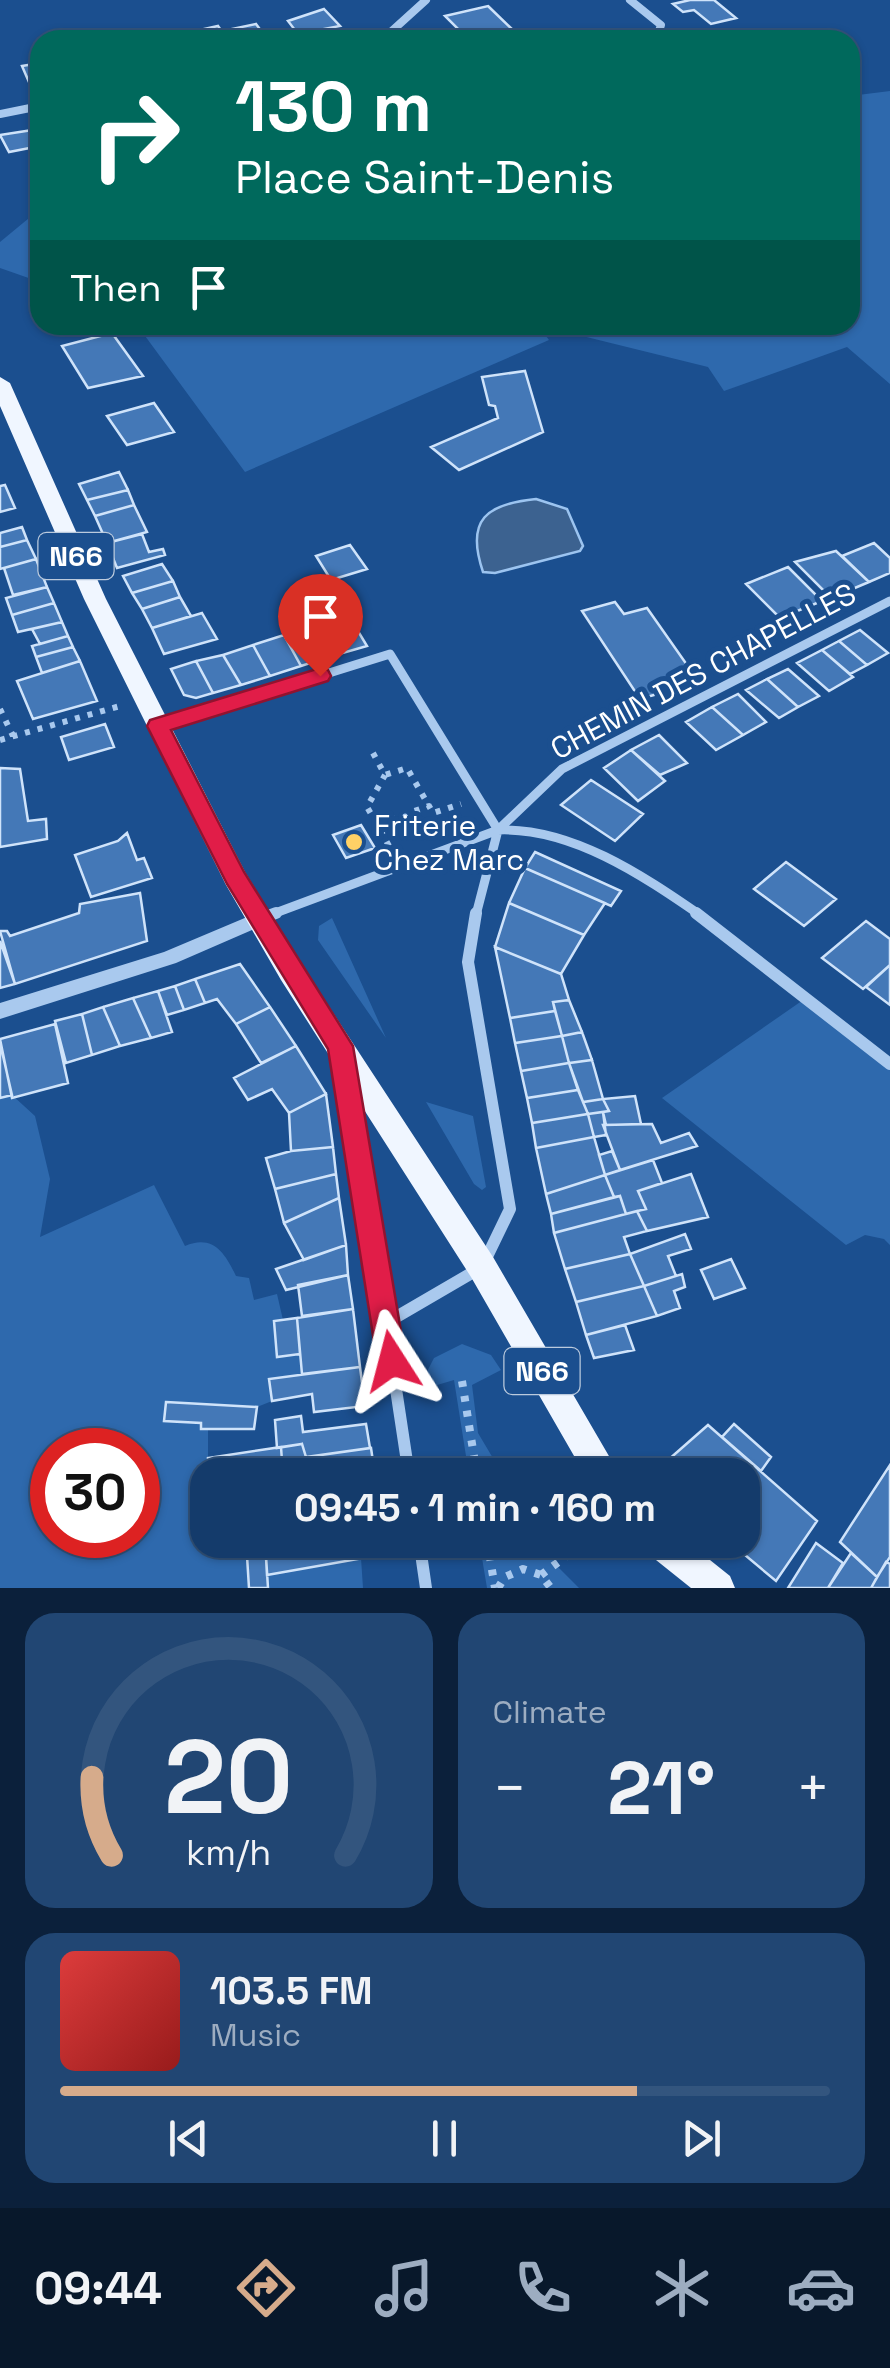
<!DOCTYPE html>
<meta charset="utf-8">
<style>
body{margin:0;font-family:"Space Grotesk",sans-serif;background:#214673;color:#f1f3f6;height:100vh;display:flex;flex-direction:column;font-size:38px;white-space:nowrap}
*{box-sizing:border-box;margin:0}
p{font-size:32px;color:#9dadc1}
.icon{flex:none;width:55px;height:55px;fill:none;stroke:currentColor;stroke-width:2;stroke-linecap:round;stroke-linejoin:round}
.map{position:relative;height:1588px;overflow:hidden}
.sheet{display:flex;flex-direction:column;gap:25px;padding:25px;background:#0b203b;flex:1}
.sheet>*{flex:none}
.banner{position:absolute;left:30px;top:30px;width:830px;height:305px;border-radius:30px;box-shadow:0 2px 8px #0004,0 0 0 2px #33557e;background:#00695c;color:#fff;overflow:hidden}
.speed{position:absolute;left:30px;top:1428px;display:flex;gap:20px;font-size:50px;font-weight:700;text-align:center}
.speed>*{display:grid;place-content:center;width:130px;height:130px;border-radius:50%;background:#143b6b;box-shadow:0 2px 8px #0004,0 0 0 2px #33557e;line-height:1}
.speed .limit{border:15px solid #d22;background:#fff;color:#111}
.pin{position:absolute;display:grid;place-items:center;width:85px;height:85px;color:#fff;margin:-102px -42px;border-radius:50% 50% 50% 0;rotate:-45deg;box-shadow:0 0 10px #0007}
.pin .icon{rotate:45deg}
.me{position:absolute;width:110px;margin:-55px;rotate:351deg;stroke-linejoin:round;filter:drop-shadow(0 0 8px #0008)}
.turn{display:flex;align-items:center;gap:35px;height:210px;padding:0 40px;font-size:45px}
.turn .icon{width:130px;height:130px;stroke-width:2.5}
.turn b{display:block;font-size:70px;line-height:85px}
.then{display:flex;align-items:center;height:95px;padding:0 40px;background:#0003;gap:20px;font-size:38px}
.big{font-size:75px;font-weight:700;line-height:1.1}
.sheet .widget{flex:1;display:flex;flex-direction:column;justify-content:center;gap:15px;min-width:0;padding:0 35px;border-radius:30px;background:#214673}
.sheet .dial{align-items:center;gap:0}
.dial svg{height:260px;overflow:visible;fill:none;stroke:#33557e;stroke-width:7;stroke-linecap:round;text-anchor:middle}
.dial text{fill:#f1f3f6;stroke:none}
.song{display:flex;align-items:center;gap:30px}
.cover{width:120px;height:120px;border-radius:15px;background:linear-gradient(135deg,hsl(0 70% 55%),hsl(0 70% 35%))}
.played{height:10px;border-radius:5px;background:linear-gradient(90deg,#d6ab8b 75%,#33557e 75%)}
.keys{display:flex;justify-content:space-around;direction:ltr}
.heat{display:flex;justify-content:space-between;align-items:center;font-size:55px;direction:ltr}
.sheet .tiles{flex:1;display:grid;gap:25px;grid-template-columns:1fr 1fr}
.widget:last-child{grid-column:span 2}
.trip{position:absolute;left:190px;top:1458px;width:570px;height:100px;border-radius:30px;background:#143b6b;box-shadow:0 2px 8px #0004,0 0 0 2px #33557e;font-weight:700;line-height:100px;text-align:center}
.dock{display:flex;height:160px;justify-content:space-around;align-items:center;background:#08182b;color:#9dadc1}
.dock .icon{width:70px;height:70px}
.dock .current{color:#d6ab8b}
.dock b{font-size:45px;color:#f1f3f6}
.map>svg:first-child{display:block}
.green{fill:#2e69ad;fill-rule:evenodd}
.water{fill:#3c6290;stroke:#9cc4f0;stroke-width:2.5}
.building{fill:#4478b7;stroke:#cfe3fa;stroke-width:2.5}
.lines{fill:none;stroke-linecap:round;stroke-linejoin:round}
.path-far1{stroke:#a9c9ee;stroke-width:6;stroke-dasharray:5 8;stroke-linecap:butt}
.path{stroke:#a9c9ee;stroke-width:8;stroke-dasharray:6 9;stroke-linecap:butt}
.minor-far2{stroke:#a9c9ee;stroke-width:8}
.minor-far1{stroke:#a9c9ee;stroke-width:9}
.minor{stroke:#a9c9ee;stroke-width:12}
.tertiary{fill:#a9c9ee;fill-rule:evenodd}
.primary{fill:#f0f6ff;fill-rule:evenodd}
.route{fill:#e11d48;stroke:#92132f;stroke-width:2.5}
.poi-dot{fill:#ffd166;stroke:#1b4f8f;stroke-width:4}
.labels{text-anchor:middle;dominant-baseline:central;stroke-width:10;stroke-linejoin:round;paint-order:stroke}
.shield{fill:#1b4f8f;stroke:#bbcadd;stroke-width:2.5}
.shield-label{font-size:28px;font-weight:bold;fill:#fff}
.street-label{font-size:30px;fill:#fff;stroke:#1b4f8f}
.poi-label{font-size:30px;fill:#fff;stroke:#1b4f8f;text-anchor:start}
</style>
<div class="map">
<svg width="890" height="1588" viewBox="0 0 890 1588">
<rect width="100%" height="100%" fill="#1b4f8f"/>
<path class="green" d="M890,91V384L847,347L724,391L708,367L550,328L850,325V96Z
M40,209V282L0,268V242Z
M137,325H538L549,340L245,472Z
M332,918L386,1038L318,940L319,926Z
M806,998L890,1064V1245L884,1239L865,1235L846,1245L662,1098Z
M12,1095L35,1116L50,1179L40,1237L154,1185L185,1246C213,1234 225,1253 236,1276L249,1278L254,1300L277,1294L283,1320L277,1357L300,1354L302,1374L269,1379L272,1401L257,1407L166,1402L164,1421L201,1423L202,1428L208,1429V1540H246L249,1588H0V1098ZM52,1450H138V1535H52Z
M426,1102L473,1116L486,1187L482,1190L474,1184Z
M462,1344L491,1355L501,1370L472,1385L478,1433L503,1475H469L454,1380L417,1391L434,1358Z
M479,1540H541L556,1565L579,1588H487Z
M361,1558L363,1588H268L267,1575Z"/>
<path class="water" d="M536,499L567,509L583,546L580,551L495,573L483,572C465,519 487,504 536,499Z"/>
<path class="building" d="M690,0H714L736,18L711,24L694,10L683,12L673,4Z
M488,6L516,33L469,40L445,16Z
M324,9L340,26L298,34L288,21Z
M256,24L268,40H228L222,31Z
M218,26L228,40H191L186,33Z
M719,31L734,33L753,38H709Z
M40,63V87L32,89L22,66Z
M39,129L40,146L9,152L0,135Z
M112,333L143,376L88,388L62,346Z
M525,371L543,432L459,470L431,447L498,418L495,406L489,405L482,377Z
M154,403L174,432L127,445L107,416Z
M119,472L128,490L87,500L79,484Z
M5,485L15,508L0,512V486Z
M128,490L134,505L95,516L87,500Z
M134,505L147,532L107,543L95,516Z
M22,527L27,540L0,547V533Z
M142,534L149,552L163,549L165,555L117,568L107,543Z
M27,540L36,559L0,569V547Z
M874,543L890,558V573L869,582L842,556Z
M350,545L367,569L331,580L316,556Z
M836,551L869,582L831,598L795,562Z
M36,559L47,587L13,595L4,568Z
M162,564L173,581L132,593L123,576Z
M788,567L822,601L780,618L746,584Z
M173,581L180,597L142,609L132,593Z
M47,587L54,603L12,615L6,598Z
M180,597L191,616L152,628L142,609Z
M338,598L367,646L332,656L304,608Z
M615,602L624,614L647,608L699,682L640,699L582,611Z
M54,603L62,622L18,632L12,615Z
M202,613L217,639L164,654L152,628Z
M62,622L68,636L40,644L32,629Z
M314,626L332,656L301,666L284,635Z
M860,630L888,653L867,665L839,641Z
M284,635L301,666L270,676L253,645Z
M68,636L73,647L36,657L32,646Z
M839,641L867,665L850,674L822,650Z
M253,645L270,676L241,685L223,655Z
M73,647L80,661L42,673L36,657Z
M822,650L853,677L829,691L797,663Z
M223,655L241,685L213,693L196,661Z
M80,661L97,701L33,719L17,681Z
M196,661L213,693L196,698L184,695L171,669Z
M788,669L819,696L798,707L767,679Z
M767,679L798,707L779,718L746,690Z
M738,694L766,722L743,735L712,707Z
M712,707L743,735L716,750L686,722Z
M105,724L114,747L69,760L61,737Z
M659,735L687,763L660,775L631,750Z
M631,750L665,781L638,801L604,768Z
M0,768L20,769L28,821L46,819L47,839L0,847Z
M591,780L643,814L615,841L561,805Z
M361,825L375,848L346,858L333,835Z
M127,833L137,860L144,858L152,878L91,897L75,855L118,841Z
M535,852L621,891L611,906L525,868Z
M786,862L836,899L804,926L754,889Z
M525,868L605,903L584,935L509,903Z
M140,893L147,941L15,984L0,931H7L10,936L79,913L80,904Z
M509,903L584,935L561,974L495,947Z
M866,921L890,939V965L863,989L822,958Z
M0,941L15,984L0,988Z
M495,947L561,974L569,1000L553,1002L555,1011L510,1018Z
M240,964L270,1007L236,1024L217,999L205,1003L195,979Z
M890,965V1005L866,987Z
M195,979L205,1003L184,1010L175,986Z
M175,986L184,1010L167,1015L158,991Z
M158,991L172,1032L151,1038L133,998Z
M133,998L151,1038L120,1046L103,1007Z
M569,1000L582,1032L562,1036L553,1002Z
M103,1007L120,1046L92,1055L82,1014Z
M270,1007L296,1046L261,1063L236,1024Z
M555,1011L562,1036L515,1043L510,1018Z
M82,1014L92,1055L66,1063L55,1021Z
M55,1024L68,1083L12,1098L0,1039Z
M582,1032L592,1060L569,1063L562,1036Z
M562,1036L569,1063L521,1071L515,1043Z
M0,1043L12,1095L0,1098Z
M296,1046L326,1094L289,1113L272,1089L248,1100L234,1078Z
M592,1060L603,1099L583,1102L569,1063Z
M569,1063L578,1090L527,1098L521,1071Z
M578,1090L588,1114L532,1123L527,1098Z
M326,1094L333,1147L291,1151L289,1113Z
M635,1096L641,1124L606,1125L603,1112L609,1111L603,1099Z
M603,1099L609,1111L588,1114L583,1102Z
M603,1112L606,1135L594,1137L588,1114Z
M588,1114L594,1137L536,1148L532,1123Z
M652,1124L661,1143L689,1133L697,1146L620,1170L603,1125Z
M594,1137L605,1175L546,1194L536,1148Z
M333,1147L336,1174L275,1189L266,1158L291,1151Z
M612,1151L620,1170L605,1175L599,1155Z
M653,1160L662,1183L638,1191L646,1209L626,1214L620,1196L614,1197L605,1175Z
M336,1174L339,1198L284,1223L275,1189Z
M691,1174L708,1217L647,1231L637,1211L646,1209L638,1191Z
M605,1175L614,1197L551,1214L546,1194Z
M620,1196L626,1214L554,1233L551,1214Z
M339,1198L346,1245L304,1260L284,1223Z
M637,1211L647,1231L624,1237L630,1254L565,1269L554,1233Z
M685,1234L691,1249L668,1256L676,1276L644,1286L630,1254Z
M346,1245L348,1275L286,1290L276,1269Z
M630,1254L644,1286L576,1302L565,1269Z
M731,1259L745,1288L714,1299L701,1270Z
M682,1274L685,1287L674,1291L680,1308L657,1316L644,1286Z
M348,1275L353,1309L302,1316L298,1285Z
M644,1286L657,1316L586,1335L576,1302Z
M353,1309L360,1367L302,1374L297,1318Z
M297,1318L300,1354L277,1357L274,1321Z
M625,1325L634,1350L594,1358L586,1335Z
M360,1367L365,1406L314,1412L312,1394L272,1401L269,1379Z
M166,1402L257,1407L254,1429H201V1423L164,1421Z
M301,1416L303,1432L366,1424L370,1448L306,1457L302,1444L277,1448L275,1420Z
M734,1424L771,1457L761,1471L722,1437Z
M708,1425L817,1521L776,1581L727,1540H742V1475H651Z
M302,1444L306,1457L371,1448L375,1475H283L281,1447Z
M281,1447L283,1475H209L208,1458Z
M890,1465V1557L877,1577L840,1542Z
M246,1540H265L268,1588H249Z
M265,1540H384L386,1554L267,1575Z
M816,1543L843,1563L828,1588H788Z
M851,1553L877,1577L871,1588H828Z
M886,1562L890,1564V1588H871Z"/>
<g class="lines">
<path class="path-far1" d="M0,709L13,736
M0,740L120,706
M373,753L385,775L407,768L429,806
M377,824L367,807L385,775
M389,846L377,824L429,806L433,813L461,804"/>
<path class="path" d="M462,1381L477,1475
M487,1540L495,1588
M541,1575L588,1540
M498,1588L505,1577L523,1569L541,1575L551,1588"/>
<path class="minor-far2" d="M630,0L661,25L656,40
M383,39L426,0
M0,114L40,106"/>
<path class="minor-far1" d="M159,726L390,654L498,830L476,915
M499,829L562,769L890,601
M270,915L498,830C571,827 642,875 700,915"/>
<path class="minor" d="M696,913L890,1064
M260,919L276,913
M345,1072L386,1323
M409,1475L386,1323L482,1267L510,1209L468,962L476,913
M419,1540L426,1588"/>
<path class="tertiary" d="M259,912L266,914L268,919L266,924L176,963L0,1019V1003L164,952Z"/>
<path class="primary" d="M0,377L10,383L106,599L245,872L301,964L493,1257L620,1475H585L471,1277L281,980L226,885L84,599L0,406Z
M641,1540H685L730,1576L735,1588H691L646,1552Z"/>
</g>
<path class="route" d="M320,668L328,670L331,676L328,681L171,730L244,872L353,1046L406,1361L402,1371L392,1375L382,1371L377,1361L328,1049L227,884L147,726L150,720Z"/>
<circle class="poi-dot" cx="354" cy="842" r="10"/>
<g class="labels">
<g class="shield">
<rect x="38.5" y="533" width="75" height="46" rx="8"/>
<rect x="504.5" y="1348" width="75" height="46" rx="8"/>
</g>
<g class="shield-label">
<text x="76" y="556">N66</text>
<text x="542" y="1371">N66</text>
</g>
<g class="street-label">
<text transform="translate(703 671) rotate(-28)">CHEMIN DES CHAPELLES</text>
</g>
<g class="poi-label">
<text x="374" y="825">Friterie<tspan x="374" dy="34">Chez Marc</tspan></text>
</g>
</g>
</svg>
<div class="speed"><div class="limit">30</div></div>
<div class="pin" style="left:320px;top:676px;background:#d93025"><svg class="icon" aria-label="arrive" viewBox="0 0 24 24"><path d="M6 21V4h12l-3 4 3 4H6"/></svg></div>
<svg class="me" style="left:392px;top:1361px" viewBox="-20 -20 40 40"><path d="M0-17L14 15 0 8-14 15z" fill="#e11d48" stroke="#fff" stroke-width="4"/></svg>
<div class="trip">09:45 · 1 min · 160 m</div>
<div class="banner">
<div class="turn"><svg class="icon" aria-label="right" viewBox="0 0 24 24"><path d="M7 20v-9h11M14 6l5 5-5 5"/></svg><div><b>130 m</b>Place Saint-Denis</div></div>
<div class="then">Then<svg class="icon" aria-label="arrive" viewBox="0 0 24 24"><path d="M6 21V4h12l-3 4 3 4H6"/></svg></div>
</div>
</div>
<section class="sheet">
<div class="tiles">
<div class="widget dial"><svg viewBox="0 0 100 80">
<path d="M14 69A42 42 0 1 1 86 69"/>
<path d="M14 69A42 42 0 0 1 8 45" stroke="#d6ab8b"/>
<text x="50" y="56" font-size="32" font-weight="700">20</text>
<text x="50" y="72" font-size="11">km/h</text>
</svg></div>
<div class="widget"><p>Climate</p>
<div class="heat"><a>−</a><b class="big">21°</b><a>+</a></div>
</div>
<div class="widget">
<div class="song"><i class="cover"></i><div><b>103.5 FM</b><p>Music</p></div></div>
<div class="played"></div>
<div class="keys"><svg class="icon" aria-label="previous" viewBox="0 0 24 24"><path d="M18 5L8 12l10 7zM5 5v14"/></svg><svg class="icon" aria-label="pause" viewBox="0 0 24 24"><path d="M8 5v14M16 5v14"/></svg><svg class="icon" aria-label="next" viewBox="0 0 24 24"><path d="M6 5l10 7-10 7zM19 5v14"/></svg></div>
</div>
</div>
</section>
<nav class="dock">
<b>09:44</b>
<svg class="icon current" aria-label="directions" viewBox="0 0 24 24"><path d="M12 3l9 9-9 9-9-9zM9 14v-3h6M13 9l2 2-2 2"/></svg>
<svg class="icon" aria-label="music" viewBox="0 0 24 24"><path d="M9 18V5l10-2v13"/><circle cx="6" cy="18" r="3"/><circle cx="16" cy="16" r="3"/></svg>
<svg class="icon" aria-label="phone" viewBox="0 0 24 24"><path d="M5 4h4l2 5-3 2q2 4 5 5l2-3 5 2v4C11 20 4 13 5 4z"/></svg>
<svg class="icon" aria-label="climate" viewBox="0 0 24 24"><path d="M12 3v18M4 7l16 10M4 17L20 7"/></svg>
<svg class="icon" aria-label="car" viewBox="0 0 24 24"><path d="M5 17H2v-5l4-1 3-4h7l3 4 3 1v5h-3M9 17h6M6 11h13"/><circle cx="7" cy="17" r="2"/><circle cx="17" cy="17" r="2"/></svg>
</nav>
